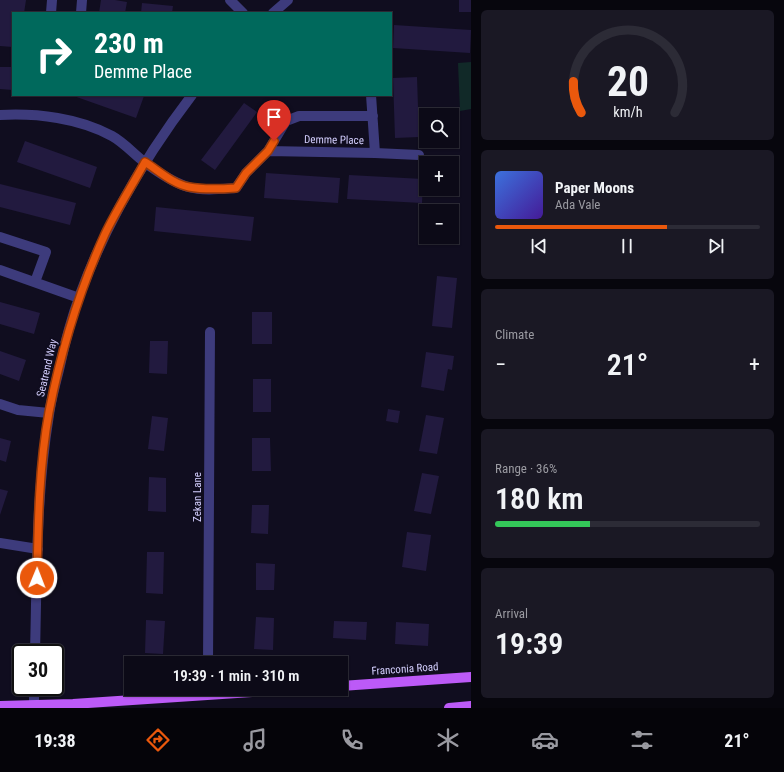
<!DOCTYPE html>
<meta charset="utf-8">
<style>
body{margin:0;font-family:"Roboto Condensed",sans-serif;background:#1a1824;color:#f1f3f6;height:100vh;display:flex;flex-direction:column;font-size:15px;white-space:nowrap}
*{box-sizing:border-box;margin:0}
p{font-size:13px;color:#9a9aa1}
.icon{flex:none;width:22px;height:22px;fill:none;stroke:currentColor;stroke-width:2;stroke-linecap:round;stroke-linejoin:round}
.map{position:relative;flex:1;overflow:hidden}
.panel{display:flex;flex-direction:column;gap:10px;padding:10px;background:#07060d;width:313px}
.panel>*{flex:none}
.hud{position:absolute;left:12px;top:12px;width:380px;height:84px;border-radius:0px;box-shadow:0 1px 3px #0004,0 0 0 1px #2c2b36;background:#00695c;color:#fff;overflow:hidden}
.fabs{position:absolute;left:419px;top:108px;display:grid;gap:8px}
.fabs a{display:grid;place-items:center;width:40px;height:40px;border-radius:0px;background:#0c0a17;box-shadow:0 1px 3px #0004,0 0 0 1px #2c2b36;font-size:20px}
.speed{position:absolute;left:12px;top:644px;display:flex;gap:8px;font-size:20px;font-weight:700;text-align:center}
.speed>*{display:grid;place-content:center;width:52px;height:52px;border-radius:50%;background:#0c0a17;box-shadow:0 1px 3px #0004,0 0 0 1px #2c2b36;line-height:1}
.speed .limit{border:2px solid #111;border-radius:6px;background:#fff;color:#111}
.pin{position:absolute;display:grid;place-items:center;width:34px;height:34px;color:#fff;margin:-41px -17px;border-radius:50% 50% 50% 0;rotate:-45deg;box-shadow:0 0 4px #0007}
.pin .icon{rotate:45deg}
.me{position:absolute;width:44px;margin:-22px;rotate:1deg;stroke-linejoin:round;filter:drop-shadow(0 0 3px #0008)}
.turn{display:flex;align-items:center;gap:14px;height:84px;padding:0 16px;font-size:18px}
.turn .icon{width:52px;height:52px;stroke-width:2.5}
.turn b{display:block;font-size:28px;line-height:34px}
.big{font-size:30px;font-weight:600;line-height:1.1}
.panel .card{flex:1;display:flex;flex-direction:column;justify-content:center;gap:6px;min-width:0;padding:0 14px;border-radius:6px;background:#1a1824}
.panel .dial{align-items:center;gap:0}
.dial svg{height:104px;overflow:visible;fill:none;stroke:#2c2b36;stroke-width:7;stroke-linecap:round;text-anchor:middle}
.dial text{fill:#f1f3f6;stroke:none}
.song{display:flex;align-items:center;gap:12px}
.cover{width:48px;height:48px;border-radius:6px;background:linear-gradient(135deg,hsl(220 70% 55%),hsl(260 70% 35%))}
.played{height:4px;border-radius:2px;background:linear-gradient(90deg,#ea580c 65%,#2c2b36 65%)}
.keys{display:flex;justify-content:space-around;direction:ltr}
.heat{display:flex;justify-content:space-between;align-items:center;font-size:22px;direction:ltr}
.charge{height:6px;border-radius:3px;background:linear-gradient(90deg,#34c759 36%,#2c2b36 0)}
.trip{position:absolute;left:124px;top:656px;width:224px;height:40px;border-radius:0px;background:#0c0a17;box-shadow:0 1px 3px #0004,0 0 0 1px #2c2b36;font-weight:600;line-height:40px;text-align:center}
.tab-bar{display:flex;height:64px;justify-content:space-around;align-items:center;background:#050409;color:#9a9aa1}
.tab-bar .icon{width:28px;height:28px}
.tab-bar .on{color:#ea580c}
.tab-bar b{font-size:18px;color:#f1f3f6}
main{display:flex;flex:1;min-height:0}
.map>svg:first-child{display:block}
.green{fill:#112928}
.building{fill:#221a3f}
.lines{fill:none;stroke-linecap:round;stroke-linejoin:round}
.minor{stroke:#3d3b7c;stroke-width:10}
.primary{stroke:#bc5af7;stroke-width:10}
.route-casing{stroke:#983908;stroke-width:10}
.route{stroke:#ea580c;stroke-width:7}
.labels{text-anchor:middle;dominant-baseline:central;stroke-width:4;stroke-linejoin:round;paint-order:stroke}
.street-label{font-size:11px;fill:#d3cefd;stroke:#100d1f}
</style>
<main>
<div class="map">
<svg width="471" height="708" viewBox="0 0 471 708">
<rect width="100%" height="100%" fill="#100d1f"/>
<path class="green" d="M471,62V109L460,111L458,63Z"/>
<path class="building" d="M0,0H26L24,13H13V47L0,46Z
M101,0H115L127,2L125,13H99Z
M459,0H471V12H459Z
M142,3L173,6L172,13H141Z
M394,25L471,30L470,53L393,48Z
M0,67H13V90L0,89Z
M417,77L419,137L395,138L393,78Z
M71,95H140L144,96L136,118Z
M244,103L257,112L215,170L201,160Z
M25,141L97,167L90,188L17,162Z
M266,173L340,178L338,203L264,198Z
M349,175L423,179L422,203L347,199Z
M0,184L76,203L70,225L0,207Z
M156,207L254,217L251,241L154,231Z
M437,276L457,278L452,328L432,326Z
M0,302L40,313L34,334L0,324Z
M252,312H272V344H252Z
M150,341H168L167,374L149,373Z
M0,351L26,360L19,381L0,374Z
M426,352L454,356L452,370L448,369L444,391L421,387Z
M253,379H271V412H253Z
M388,409L400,411L398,423L386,421Z
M426,415L444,418L437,454L419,451Z
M152,416L168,418L164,451L148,449Z
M0,438L11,441L6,462L0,460Z
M252,438H270L271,471H252Z
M422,473L439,476L431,514L414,511Z
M149,477L166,478V512L148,511Z
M0,489L8,491L0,515Z
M252,505H269L268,534L251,533Z
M407,532L431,535L426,571L402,567Z
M147,552H164L163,594L146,593Z
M256,563L275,564L274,590H256Z
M256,617L274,618L273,650L254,649Z
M146,620L165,621L163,654L145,653Z
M334,621L367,622L366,640L333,638Z
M396,622L429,624L428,646L395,644Z"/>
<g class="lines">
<path class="minor" d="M230,0L243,13
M51,13L52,0
M81,13L82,0
M273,13L288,0
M371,95L375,153
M0,115C37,113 79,118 112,136C123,142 133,153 143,161C156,171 172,182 188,187C203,191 221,189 236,188L246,173L268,151L286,121L299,116H373
M268,151L375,153L419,155
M0,237L46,252L35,282
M0,270L79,298
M0,404L18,410L49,413
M0,543L38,549
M35,653C37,574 36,493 49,415C51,400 55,385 59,370C62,357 65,343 69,329C92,247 140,163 192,95
M208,663L210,332
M34,708V687"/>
<path class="primary" d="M341,686L471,677
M0,706L73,704L297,689
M449,708L471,706"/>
</g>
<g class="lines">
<g class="route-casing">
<path id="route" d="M37,578C38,524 39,466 49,412C61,351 79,291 105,234C117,209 132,186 145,162C159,171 173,184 189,187C204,190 221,189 236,188L246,173L268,151L274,141"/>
</g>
<use href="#route" class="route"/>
</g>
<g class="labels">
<g class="street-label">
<text transform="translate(334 140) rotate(1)">Demme Place</text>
<text transform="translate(47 368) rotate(-77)">Seatrend Way</text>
<text transform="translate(197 497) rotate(-90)">Zekan Lane</text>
<text transform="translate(405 669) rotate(-4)">Franconia Road</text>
</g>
</g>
</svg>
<div class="fabs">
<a><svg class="icon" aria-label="search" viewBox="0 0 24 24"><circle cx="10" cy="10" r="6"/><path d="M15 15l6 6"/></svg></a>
<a>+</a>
<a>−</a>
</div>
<div class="speed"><div class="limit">30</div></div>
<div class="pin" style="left:274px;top:141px;background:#d93025"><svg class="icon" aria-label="arrive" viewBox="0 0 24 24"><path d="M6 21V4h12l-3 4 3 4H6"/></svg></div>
<svg class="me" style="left:37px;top:578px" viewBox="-20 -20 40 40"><circle r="17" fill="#ea580c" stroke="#fff" stroke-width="3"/><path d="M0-11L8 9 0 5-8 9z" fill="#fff"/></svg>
<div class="trip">19:39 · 1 min · 310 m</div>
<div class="hud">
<div class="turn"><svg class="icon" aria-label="right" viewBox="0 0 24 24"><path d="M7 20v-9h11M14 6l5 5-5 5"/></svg><div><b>230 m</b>Demme Place</div></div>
</div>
</div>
<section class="panel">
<div class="card dial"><svg viewBox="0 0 100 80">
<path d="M14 69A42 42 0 1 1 86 69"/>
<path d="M14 69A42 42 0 0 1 8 45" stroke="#ea580c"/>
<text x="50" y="56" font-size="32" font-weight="700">20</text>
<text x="50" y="72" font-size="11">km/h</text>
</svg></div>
<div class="card">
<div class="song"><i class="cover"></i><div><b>Paper Moons</b><p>Ada Vale</p></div></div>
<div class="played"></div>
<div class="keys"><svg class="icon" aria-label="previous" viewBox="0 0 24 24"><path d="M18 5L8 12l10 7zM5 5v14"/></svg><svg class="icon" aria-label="pause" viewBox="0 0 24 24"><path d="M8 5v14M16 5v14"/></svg><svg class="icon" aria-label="next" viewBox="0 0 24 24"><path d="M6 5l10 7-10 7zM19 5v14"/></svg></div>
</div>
<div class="card"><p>Climate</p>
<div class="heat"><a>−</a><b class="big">21°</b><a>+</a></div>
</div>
<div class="card"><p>Range · 36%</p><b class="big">180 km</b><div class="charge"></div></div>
<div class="card"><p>Arrival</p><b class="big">19:39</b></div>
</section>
</main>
<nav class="tab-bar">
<b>19:38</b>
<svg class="icon on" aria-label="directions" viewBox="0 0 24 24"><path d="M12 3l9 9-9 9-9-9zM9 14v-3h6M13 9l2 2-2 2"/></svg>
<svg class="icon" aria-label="music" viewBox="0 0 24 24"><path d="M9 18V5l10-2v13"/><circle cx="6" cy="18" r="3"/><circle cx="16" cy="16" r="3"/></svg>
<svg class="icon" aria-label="phone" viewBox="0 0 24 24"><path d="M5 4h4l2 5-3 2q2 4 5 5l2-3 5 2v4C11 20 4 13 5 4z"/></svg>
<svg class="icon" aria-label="climate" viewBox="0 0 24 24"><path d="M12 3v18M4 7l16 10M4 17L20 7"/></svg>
<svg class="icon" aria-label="car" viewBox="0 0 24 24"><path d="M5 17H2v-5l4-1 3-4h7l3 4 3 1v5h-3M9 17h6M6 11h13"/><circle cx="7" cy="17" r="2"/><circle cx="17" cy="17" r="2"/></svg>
<svg class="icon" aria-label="filters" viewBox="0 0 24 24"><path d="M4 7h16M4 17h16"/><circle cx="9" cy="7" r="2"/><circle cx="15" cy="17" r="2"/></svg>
<b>21°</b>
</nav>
